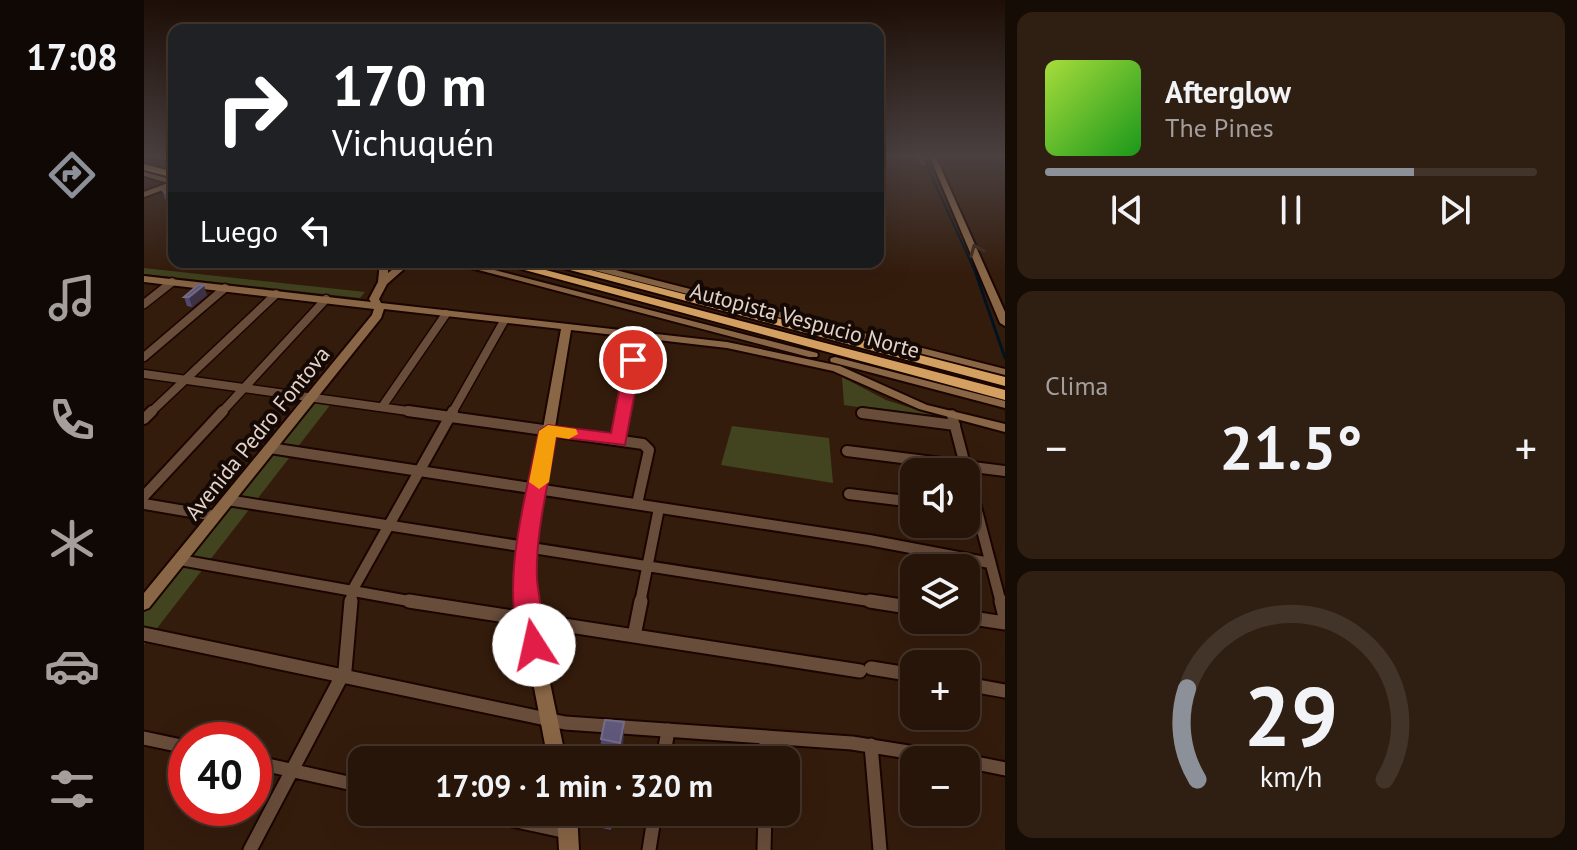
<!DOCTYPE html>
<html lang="es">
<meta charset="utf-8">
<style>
body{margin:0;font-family:"PT Sans",sans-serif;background:#2f1e12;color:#f1f3f6;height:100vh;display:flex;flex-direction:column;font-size:30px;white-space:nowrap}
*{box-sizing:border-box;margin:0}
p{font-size:26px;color:#a49f9c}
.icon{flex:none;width:44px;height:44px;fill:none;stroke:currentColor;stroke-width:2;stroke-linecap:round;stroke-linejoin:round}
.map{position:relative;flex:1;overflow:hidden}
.side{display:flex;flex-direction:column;gap:12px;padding:12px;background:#150c05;width:572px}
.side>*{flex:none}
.top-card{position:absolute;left:24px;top:24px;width:716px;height:244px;border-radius:16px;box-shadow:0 8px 32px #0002,0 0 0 2px #43342a;background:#202124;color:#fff;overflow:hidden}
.buttons{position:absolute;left:756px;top:458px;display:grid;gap:16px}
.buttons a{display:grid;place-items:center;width:80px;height:80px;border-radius:16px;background:#271509;box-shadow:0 8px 32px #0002,0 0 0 2px #43342a;font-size:40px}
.speed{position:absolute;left:24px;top:722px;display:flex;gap:16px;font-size:40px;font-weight:700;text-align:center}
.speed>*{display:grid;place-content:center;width:104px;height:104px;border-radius:50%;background:#271509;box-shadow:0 8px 32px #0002,0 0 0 2px #43342a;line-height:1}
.speed .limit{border:12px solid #d22;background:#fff;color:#111}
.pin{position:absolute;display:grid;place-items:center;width:68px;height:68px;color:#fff;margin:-34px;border:4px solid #fff;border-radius:50%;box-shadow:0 2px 8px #0007}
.me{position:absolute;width:88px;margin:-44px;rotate:350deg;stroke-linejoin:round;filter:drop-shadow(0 0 6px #0008)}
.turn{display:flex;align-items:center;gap:28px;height:168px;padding:0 32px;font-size:36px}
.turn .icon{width:104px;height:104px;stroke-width:2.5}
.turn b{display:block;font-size:56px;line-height:68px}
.then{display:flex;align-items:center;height:76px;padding:0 32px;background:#0003;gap:16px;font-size:30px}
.big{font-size:60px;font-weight:700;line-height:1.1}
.side .card{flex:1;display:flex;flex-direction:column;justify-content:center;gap:12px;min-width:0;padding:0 28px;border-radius:16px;background:#2f1e12}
.side .dial{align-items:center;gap:0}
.dial svg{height:208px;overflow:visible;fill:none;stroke:#43342a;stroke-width:7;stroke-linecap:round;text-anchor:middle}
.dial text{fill:#f1f3f6;stroke:none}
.song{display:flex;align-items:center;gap:24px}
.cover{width:96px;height:96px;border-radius:12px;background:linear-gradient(135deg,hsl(80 70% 55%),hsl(120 70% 35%))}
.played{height:8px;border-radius:4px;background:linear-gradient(90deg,#8c9099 75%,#43342a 75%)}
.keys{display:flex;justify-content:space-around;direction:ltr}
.heat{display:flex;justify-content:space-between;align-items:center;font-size:44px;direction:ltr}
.trip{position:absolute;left:204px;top:746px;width:452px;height:80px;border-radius:16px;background:#271509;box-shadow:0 8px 32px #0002,0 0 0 2px #43342a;font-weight:700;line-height:80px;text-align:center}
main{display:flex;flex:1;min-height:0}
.tabs{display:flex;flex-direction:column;width:144px;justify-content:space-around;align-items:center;background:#100804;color:#a49f9c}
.tabs .icon{width:56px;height:56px}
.tabs .current{color:#8c9099}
.tabs b{font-size:36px;color:#f1f3f6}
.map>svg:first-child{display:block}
.green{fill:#42431f}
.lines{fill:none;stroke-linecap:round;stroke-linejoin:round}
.stream-far1{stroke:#001320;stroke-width:2}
.stream{stroke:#001320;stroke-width:3}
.street-far3-casing{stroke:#1b0500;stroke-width:9}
.street-far2-casing{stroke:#1b0500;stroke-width:11}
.street-far1-casing{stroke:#1b0500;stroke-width:14}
.street-casing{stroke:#1b0500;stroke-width:17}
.secondary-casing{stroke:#1b0500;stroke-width:4}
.highway-casing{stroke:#1b0500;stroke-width:4}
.street-far3{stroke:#694d3b;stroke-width:6}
.street-far2{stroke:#694d3b;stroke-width:8}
.street-far1{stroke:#694d3b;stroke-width:10}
.street{stroke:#694d3b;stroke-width:13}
.secondary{fill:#896646;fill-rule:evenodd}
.highway{fill:#d3a061;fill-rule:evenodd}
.wall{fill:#504a72}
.shaded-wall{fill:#3e3245}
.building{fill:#60597b;stroke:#756c87;stroke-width:2}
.oneway{stroke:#3d2a1b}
.route{fill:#e11d48;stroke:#92132f;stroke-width:2}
.slow{fill:#f59e0b}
.labels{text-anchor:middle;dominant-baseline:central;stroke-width:8;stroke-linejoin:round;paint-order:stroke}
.street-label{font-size:22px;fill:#e4d3c9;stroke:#140904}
</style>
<main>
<nav class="tabs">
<b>17:08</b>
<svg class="icon current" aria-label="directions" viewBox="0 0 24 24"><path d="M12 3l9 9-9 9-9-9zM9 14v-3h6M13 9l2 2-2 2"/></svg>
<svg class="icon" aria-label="music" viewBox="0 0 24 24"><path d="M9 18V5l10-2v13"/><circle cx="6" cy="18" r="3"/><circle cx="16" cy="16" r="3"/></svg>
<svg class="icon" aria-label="phone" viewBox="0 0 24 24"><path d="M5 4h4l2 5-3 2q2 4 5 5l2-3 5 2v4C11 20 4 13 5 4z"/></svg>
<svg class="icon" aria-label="climate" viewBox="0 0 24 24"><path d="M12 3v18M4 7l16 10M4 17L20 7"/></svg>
<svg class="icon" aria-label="car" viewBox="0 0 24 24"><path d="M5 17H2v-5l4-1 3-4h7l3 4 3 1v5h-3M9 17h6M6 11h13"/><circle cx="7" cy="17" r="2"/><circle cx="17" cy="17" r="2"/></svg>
<svg class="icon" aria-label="filters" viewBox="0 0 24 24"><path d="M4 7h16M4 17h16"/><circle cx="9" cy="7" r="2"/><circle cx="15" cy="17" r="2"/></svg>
</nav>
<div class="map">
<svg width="861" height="850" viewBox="0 0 861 850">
<rect width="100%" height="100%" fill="#341c0c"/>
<path class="green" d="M0,268L221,292L216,298L0,274Z
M698,377L742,400L805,420L700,405Z
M169,402L187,404L0,645V612Z
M588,426L685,438L689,483L577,465Z"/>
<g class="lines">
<path class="stream-far1" d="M783,166L829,267"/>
<path class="stream" d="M829,265L861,358"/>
<g class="street-far3-casing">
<path id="street-far3" d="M775,155L779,163
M850,155L861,156"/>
</g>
<g class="street-far2-casing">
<path id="street-far2" d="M0,304L28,282
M0,357L81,288
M0,374L278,413
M238,407L302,314
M6,413L132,294
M77,413L182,299
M308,413L360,321
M480,413L494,334"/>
</g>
<g class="street-far1-casing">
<path id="street-far1" d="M264,411L499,444L505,450L493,504
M718,413L811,425
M808,415L857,603
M0,419L8,411
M475,440L480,411
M126,448L725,540L846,563
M703,451L861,471
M705,494L770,502
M0,496L79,411
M83,500L738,603
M0,504L71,516
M36,560L276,603
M207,603L208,591L309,411
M496,603L515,508"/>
</g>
<g class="street-casing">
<path id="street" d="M265,601L716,671
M726,601L770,608
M857,601L861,617
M822,617L861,623
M0,634L421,723L708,743L814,760
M490,636L497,601
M727,668L770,675
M822,684L861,691
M622,737V760
M0,738L42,747
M727,745L736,850
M519,760L524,730
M822,761L861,769
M110,762L218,786
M332,812L423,832
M106,850L201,670L207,601
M505,850L511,812
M620,850L621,812"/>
</g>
<g class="secondary-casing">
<path id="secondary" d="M2,155H12L30,159V163Z
M785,155H791L861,312V326L856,323Z
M0,172L30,180V186L0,197V192L24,183L0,176Z
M236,262H244V273L258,262H268L243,284L235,299L237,303L583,342L696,366L783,405L861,424V432L775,409L689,371L583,348L427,330L388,567L393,620L422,760H404L377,620L374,567L417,329L240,309L237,318L5,608L0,610V593L228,315L230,309L0,282V276L227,302L225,299L234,282Z
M304,262H319L673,353L674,355L673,357H665Z
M425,262H440L861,369V375L426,264Z
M691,357L861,401V408L687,362L686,360L687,358Z
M413,812H433L435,850H415Z"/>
</g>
<g class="highway-casing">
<path id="highway" d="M0,164L30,172V178L0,170Z
M351,262H371L861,390V400Z
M396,262H416L861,377V386Z"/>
</g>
<use href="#street-far3" class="street-far3"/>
<use href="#street-far2" class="street-far2"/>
<use href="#street-far1" class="street-far1"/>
<use href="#street" class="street"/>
<use href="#secondary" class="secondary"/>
<use href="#highway" class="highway"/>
</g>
<path class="wall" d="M30,188L28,205L21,199L19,191Z
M63,295L48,307L43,306L40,297Z
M480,722L479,744L476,760H456L457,739Z
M445,812H470L467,830L445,825Z"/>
<path class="shaded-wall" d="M30,196V204L28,205L26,197Z
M60,285L63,295L48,307L45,297Z
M480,722L479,744L475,760L476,743Z"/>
<path class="building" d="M30,188V196L26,197L19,191Z
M54,285H60L45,297H40Z
M461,720L480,722L476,743L457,739Z
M445,812H468L467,820L445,815Z"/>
<defs><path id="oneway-chevron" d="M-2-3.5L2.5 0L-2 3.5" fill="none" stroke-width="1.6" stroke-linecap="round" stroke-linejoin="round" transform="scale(2)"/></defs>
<use class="oneway" href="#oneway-chevron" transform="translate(832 250) rotate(-112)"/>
<linearGradient id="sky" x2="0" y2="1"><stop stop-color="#1d0f07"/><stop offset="0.57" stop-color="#4a4040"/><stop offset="1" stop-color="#4a4040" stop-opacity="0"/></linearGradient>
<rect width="861" height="274" fill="url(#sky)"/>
<path class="route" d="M489,355L497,360L481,445L412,437C405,483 391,533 393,579C394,597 405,638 398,652L390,655L381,652C352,594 383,492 395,431L404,425L467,433L481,360Z"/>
<path class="slow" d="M404,425L432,429L434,434L425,439L412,437L405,482L395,489L385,482L395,431Z"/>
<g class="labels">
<g class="street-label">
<text transform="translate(661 320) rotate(15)">Autopista Vespucio Norte</text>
<text transform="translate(113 433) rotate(-51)">Avenida Pedro Fontova</text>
</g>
</g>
</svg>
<div class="buttons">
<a><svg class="icon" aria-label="sound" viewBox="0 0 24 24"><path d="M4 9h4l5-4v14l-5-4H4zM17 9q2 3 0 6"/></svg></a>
<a><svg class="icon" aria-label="layers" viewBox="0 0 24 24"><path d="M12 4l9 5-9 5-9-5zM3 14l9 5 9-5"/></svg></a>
<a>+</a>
<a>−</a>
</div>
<div class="speed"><div class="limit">40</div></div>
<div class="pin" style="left:489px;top:360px;background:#d93025"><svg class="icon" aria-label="arrive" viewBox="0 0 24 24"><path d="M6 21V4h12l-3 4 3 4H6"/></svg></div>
<svg class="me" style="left:390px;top:645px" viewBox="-20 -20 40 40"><circle r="19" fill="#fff"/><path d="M0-13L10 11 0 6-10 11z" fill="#e11d48"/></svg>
<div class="trip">17:09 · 1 min · 320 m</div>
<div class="top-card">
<div class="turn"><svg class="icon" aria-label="right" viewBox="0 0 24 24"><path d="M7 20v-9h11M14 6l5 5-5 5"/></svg><div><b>170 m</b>Vichuquén</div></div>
<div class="then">Luego<svg class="icon" aria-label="left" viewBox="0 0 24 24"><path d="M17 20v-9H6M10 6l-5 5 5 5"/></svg></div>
</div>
</div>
<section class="side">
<div class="card">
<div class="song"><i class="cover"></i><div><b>Afterglow</b><p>The Pines</p></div></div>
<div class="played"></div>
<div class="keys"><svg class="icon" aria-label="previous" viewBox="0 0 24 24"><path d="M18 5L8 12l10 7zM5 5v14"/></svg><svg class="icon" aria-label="pause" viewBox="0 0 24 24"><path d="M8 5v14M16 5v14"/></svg><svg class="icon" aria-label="next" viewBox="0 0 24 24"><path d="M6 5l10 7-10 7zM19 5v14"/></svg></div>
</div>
<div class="card"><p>Clima</p>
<div class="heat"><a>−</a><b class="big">21.5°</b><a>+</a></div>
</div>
<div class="card dial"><svg viewBox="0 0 100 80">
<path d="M14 69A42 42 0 1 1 86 69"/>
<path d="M14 69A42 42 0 0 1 10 34" stroke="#8c9099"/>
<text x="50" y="56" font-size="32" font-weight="700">29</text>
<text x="50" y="72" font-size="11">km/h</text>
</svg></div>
</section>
</main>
